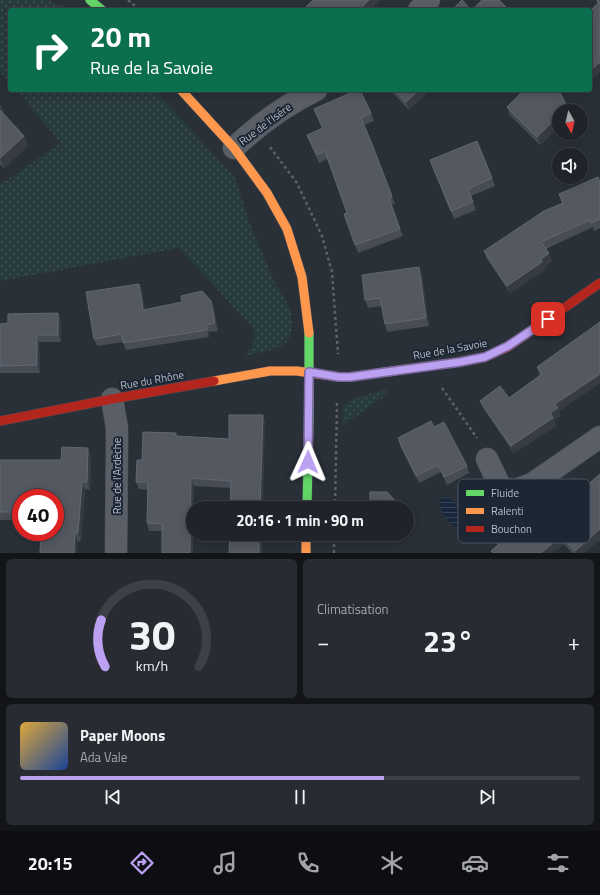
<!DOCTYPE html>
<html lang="fr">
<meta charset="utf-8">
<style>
body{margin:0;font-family:"Titillium Web",sans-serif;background:#282c32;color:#f1f3f6;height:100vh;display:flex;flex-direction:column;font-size:15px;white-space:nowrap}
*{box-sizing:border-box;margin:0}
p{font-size:13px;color:#a2a4a8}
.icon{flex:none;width:22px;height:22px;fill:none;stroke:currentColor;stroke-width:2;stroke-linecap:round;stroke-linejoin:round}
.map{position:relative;height:553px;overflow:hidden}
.panel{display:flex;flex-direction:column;gap:6px;padding:6px;background:#121417;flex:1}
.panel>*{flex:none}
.hud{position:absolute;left:8px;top:8px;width:584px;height:84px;border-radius:4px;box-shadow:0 2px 10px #0003,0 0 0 1px #3d4147;background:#0b6e4f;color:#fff;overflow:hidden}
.needle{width:26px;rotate:172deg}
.buttons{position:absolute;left:552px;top:104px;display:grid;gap:8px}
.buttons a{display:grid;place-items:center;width:36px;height:36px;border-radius:50%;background:#20242a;box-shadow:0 2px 10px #0003,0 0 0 1px #3d4147;font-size:20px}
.speed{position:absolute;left:12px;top:489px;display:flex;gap:8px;font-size:20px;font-weight:700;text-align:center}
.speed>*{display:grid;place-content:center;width:52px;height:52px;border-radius:50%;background:#20242a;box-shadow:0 2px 10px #0003,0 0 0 1px #3d4147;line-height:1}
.speed .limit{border:6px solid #d22;background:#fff;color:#111}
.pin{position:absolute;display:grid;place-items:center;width:34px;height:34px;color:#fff;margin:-17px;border-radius:8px;box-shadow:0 2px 6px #0006}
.me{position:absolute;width:44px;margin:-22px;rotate:1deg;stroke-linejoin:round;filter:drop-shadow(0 0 3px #0008)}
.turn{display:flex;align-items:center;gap:14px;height:84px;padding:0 16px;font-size:18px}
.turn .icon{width:52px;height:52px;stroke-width:2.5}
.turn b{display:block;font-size:28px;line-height:34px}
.big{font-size:30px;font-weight:700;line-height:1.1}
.panel .widget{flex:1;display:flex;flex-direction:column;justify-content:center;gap:6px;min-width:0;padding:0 14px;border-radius:6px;background:#282c32}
.panel .dial{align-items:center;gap:0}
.dial svg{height:104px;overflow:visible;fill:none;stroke:#3d4147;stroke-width:7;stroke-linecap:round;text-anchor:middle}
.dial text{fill:#f1f3f6;stroke:none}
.song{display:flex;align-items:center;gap:12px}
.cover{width:48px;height:48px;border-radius:6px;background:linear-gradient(135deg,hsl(40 70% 55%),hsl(220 70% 35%))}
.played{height:4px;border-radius:2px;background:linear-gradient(90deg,#bca0f2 65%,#3d4147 65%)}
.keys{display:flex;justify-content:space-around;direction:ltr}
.heat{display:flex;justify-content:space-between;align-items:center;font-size:22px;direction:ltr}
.panel .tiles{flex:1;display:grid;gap:6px;grid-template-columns:1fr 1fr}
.widget:last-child{grid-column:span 2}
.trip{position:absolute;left:186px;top:501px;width:228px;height:40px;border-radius:20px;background:#20242a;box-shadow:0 2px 10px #0003,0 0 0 1px #3d4147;font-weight:700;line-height:40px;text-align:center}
.tabs{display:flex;height:64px;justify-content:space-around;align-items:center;background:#0d0e11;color:#a2a4a8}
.tabs .icon{width:28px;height:28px}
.tabs .active{color:#bca0f2}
.tabs b{font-size:18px;color:#f1f3f6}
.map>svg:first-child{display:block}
.grass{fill:url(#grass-dots)}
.water{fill:url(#water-rules)}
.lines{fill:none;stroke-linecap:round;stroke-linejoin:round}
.street-casing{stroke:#484c55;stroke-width:23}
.fast-casing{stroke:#484c55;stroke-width:10}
.slow-casing{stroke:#484c55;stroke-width:10}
.jam-casing{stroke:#484c55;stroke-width:10}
.path{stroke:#5c6268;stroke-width:2.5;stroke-dasharray:3 3;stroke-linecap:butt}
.street{stroke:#5a5e66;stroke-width:22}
.fast{stroke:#63d668;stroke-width:9}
.slow{stroke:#ff974d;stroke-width:9}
.jam{stroke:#b3261e;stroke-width:9}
.wall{fill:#474c55}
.shaded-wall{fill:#373c44}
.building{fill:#535861;stroke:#626872}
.route-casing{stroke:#7a689d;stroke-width:10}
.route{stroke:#bca0f2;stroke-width:7}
.labels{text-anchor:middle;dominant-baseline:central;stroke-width:4;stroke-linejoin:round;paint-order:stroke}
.street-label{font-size:11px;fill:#b4bcc9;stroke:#1d2633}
.key{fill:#1d2633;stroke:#4a5360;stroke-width:1}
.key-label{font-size:11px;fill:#b4bcc9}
</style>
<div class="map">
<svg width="600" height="553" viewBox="0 0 600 553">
<defs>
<pattern id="grass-dots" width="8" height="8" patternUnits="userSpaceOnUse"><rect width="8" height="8" fill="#273a3e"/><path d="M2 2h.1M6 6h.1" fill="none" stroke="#445559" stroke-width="1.8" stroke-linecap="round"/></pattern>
<pattern id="water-rules" width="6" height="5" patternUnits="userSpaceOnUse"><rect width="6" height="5" fill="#19273c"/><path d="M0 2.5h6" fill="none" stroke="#384457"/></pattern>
</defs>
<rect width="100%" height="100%" fill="#2a3038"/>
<path class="grass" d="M0,0H48L72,10H10V83L0,72Z
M16,90H154L232,174L236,180L249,222L274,281L291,310L292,329L289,339L282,346L272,350L241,357C254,349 255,343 254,329L179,248L0,281V185L61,143Z
M386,389L388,393L343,426V405L359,397Z"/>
<path class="water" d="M447,495L456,505L463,521L454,527L444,515L438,501Z"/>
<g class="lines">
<g class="street-casing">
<path id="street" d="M419,10L429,0
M234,148C258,125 286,105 316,90
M112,399L117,428V445L116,553
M487,459L499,484L504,489L515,490L532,484L600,437"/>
</g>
<g class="fast-casing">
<path id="fast" d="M90,0L102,10
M307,508L309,416V333"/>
</g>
<g class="slow-casing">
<path id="slow" d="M181,90L234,148L267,193L287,229L302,277L309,333
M214,381L270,371H297L339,377H350L407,369
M306,534V553"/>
</g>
<g class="jam-casing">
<path id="jam" d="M407,369L460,362L485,357L508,347L600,283
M0,421L112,399L214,381"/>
</g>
<path class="path" d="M128,0L140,10
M597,0L600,3
M270,147L297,183L322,236L332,272L338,354
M442,388L477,438
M335,508L337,401
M334,553V534"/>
<use href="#street" class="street"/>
<use href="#fast" class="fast"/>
<use href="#slow" class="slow"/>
<use href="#jam" class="jam"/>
</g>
<path class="wall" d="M390,90H430L409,110Z
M0,105L5,115L24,136L28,146L4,168L0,164Z
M507,107H567L568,111H559V126L540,145L510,115Z
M314,109L371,113L374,121L364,125L372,144L395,204L391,205L403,236L358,253L344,214L347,213L327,159L319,163L310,143L307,135L322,129Z
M430,160L492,178L495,186L471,196L476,210L454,219Z
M600,181V228L594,231L593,227L546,249L552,261L544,267L545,270L510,293L487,259L484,251L562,203L559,194Z
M422,275L429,326L387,332L385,324L382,306L368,308L365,300Z
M139,284L142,291L145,310L211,301L214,309L218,331L208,332L209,337L126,350L123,342L97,346L94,339Z
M58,313L61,321V342H39L40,373H0V324L8,323Z
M600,322V383L559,411L560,416L554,420L556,426L514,453L483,408L480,401L509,398L540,376L537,367Z
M263,415L265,423L231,488L194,486L162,531H149L147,523L148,490L139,489L136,482L142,460L177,436L229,439Z
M434,427L467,466L469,473L447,485L441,472L419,483L400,446L398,438Z
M91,455L90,490L85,489L81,541H78L55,498H21V520H0V460H61Z
M539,506L584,553H572L564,544L553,553H492L491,551L498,545L496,540L517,529Z
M366,534H402V538L367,537Z"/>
<path class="shaded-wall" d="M369,0H381L370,10H360V9Z
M600,62V72L590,82V71Z
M419,90H430L409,110L406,102Z
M2,107L5,117L0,112V108Z
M567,107L568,111H563Z
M559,115V126L540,145L537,137Z
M24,136L28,146L4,168L0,158Z
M549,253L552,261L544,267L545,270L510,293L507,286Z
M419,267L422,275L429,326L426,318Z
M139,284L142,291L146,317L143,310Z
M211,301L214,309L218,331L215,323Z
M58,313L61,321V342L58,335Z
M37,335L39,342L40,373L37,365Z
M600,374V383L559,411L560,416L554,420L556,426L514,453L511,446L550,413L555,404Z
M263,415L265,423L263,508H260Z
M88,448L91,455L90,490L87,482Z
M191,478L194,486L193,553H190Z
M82,482L85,489L81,541L78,533Z
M600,529V540L584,553H575V551Z
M75,533L78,541L77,553H74Z
M259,534H262V553H259Z
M561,536L564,544L553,553H541Z"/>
<path class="building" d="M313,0H369L360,9L361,10H303Z
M462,0L471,10H452Z
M482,0H499L509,10H472Z
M600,1V62L590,71V11Z
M357,90H360L371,113L361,118L372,144L392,196L389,198L400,229L355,245L344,214L347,213L325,151L317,155L307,135L323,128L314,109Z
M395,90H419L406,102Z
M524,90H559L567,107L563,111H559V115L537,137L507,107Z
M0,110L24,136L0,158Z
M477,141L492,178L468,189L473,202L451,211L430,160Z
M598,177L600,181V219L591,223L590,220L541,242L549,253L541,259L542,262L507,286L484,251L544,211L563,203L559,194Z
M419,267L426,318L385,324L380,298L365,300L362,275Z
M139,284L143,310L182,302L181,296L202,291L211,301L215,323L206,325L207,330L123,343L122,334L94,339L86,292Z
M58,313V335H37V365L0,366V324L8,323V314Z
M600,322V374L555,404L558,408L550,413L553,418L511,446L480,401L500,386L509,398L542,374L537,367Z
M229,415H263L260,508H230L231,481L191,478L190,553H162V524L147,523L148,482H136L137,460H142L143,432L176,433V436L229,439Z
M431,421L434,427L444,422L467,466L444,477L438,465L416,476L398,438Z
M62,447L88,448L87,482H82L78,533H75L74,553H40L41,532H55V498H21V512H0V460H61Z
M600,474V529L575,551L561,536L541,553H493L491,551L499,544L496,540L514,525L517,529L539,506L555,493L565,504Z
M370,492H387L400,506V508H365V504H370Z
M230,534H259V553H229Z"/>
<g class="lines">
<g class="route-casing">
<path id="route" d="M308,462L309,372L339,377H350L460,362L485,357L508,346L548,319"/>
</g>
<use href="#route" class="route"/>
</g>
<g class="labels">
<g class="street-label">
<text transform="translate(265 124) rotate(-37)">Rue de l'Isére</text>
<text transform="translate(450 349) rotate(-10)">Rue de la Savoie</text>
<text transform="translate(152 380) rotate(-10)">Rue du Rhône</text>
<text transform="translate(117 476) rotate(-90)">Rue de l'Ardêche</text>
</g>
</g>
<rect x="458" y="479" width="132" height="64" rx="6" class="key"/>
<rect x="466" y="490" width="18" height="6" fill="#63d668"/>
<rect x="466" y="508" width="18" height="6" fill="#ff974d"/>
<rect x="466" y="526" width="18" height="6" fill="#b3261e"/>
<g class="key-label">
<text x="491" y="497">Fluide</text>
<text x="491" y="515">Ralenti</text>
<text x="491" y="533">Bouchon</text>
</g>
</svg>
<div class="buttons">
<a><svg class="needle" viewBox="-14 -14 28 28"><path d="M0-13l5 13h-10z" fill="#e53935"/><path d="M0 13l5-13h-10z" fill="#a2a4a8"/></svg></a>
<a><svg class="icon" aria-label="sound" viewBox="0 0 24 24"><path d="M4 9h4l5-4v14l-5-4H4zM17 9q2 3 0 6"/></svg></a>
</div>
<div class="speed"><div class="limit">40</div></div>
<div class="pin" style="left:548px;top:319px;background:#d93025"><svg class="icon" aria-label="arrive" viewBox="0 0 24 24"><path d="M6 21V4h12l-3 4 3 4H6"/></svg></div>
<svg class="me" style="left:308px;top:462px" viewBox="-20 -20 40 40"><path d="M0-17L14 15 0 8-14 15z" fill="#bca0f2" stroke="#fff" stroke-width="4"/></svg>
<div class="trip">20:16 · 1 min · 90 m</div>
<div class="hud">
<div class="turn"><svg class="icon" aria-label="right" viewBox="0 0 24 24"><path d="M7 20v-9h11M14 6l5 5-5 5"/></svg><div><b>20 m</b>Rue de la Savoie</div></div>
</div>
</div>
<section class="panel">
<div class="tiles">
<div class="widget dial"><svg viewBox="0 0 100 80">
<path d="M14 69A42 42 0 1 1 86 69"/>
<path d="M14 69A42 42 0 0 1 11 33" stroke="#bca0f2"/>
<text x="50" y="56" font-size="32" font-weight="700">30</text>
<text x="50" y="72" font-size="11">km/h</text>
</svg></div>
<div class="widget"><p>Climatisation</p>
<div class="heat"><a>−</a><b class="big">23°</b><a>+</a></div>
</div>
<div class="widget">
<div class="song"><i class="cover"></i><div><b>Paper Moons</b><p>Ada Vale</p></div></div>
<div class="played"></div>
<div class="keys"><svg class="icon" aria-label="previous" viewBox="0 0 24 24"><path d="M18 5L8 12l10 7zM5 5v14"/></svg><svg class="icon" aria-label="pause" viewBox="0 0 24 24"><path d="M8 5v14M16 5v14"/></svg><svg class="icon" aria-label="next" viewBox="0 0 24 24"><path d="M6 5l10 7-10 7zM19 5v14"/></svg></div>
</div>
</div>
</section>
<nav class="tabs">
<b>20:15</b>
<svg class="icon active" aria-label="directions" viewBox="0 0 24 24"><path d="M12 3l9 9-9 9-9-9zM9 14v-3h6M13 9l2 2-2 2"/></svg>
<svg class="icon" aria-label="music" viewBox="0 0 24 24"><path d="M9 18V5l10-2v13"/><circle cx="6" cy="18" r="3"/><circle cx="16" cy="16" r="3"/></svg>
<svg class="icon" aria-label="phone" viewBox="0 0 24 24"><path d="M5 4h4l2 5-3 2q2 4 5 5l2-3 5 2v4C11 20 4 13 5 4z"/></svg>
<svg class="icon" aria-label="climate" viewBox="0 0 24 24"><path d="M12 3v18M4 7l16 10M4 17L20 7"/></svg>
<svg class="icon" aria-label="car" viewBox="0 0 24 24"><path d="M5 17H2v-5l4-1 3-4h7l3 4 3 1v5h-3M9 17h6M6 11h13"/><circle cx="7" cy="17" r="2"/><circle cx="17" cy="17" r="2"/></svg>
<svg class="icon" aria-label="filters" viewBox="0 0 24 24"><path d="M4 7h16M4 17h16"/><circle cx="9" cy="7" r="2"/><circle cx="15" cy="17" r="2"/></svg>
</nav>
